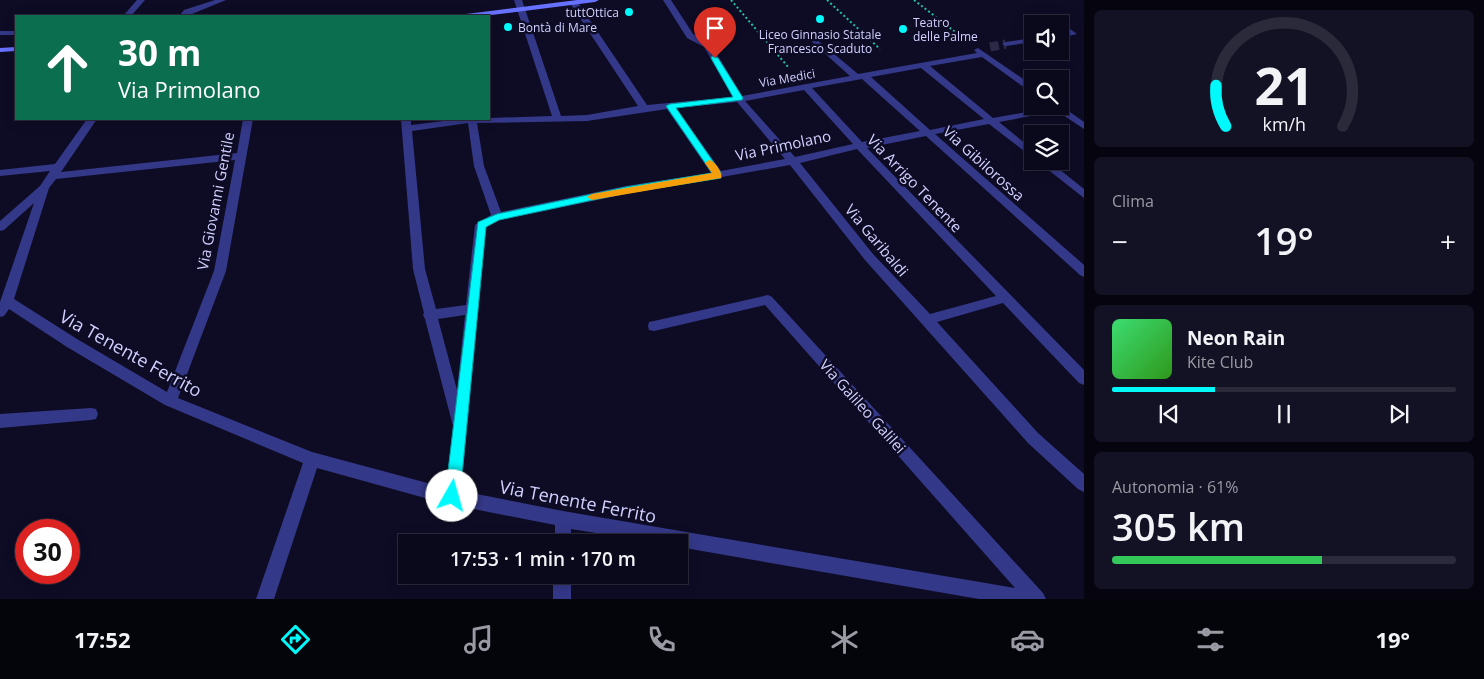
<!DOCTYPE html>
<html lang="it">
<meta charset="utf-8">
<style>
body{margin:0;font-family:"Open Sans",sans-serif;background:#131225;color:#f1f3f6;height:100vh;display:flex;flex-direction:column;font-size:19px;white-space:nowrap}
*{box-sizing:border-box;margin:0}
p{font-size:16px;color:#999aa3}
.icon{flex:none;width:28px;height:28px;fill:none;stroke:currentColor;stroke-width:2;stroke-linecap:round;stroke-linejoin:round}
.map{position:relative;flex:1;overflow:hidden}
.sheet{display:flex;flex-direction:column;gap:10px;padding:10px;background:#06050f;width:400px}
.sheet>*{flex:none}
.hud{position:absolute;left:15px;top:15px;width:475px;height:105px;border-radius:0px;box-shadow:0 2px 12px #0003,0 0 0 1px #2a2a3b;background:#0b6e4f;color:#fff;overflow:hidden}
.controls{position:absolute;left:1024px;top:15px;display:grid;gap:10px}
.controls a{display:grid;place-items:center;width:45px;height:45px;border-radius:0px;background:#0a091c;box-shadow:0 2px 12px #0003,0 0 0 1px #2a2a3b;font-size:25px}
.speed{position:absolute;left:15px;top:519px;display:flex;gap:10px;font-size:25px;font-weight:700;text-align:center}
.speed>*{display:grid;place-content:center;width:65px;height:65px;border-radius:50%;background:#0a091c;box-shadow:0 2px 12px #0003,0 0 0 1px #2a2a3b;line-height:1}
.speed .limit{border:8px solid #d22;background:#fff;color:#111}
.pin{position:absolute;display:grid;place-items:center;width:42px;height:42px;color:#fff;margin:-51px -21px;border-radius:50% 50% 50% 0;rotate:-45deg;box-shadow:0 0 5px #0007}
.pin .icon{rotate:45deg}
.me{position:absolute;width:55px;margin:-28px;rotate:7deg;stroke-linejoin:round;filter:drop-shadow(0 0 4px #0008)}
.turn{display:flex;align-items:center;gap:18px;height:105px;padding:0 20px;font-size:22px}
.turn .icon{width:65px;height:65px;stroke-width:2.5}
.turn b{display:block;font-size:35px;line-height:42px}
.big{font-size:38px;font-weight:600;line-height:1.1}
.sheet .widget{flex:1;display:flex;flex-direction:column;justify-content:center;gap:8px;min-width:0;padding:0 18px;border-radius:8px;background:#131225}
.sheet .dial{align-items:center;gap:0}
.dial svg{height:130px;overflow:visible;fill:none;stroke:#2a2a3b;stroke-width:7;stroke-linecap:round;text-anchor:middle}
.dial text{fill:#f1f3f6;stroke:none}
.song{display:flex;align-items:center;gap:15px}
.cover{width:60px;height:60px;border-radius:8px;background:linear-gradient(135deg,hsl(140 70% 55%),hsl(110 70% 35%))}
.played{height:5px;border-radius:2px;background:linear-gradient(90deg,#00f9fb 30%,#2a2a3b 30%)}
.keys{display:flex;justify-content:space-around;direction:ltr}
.heat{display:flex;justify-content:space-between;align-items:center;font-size:28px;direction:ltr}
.charge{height:8px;border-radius:4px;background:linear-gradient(90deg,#34c759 61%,#2a2a3b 0)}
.trip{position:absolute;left:398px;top:534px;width:290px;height:50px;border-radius:0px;background:#0a091c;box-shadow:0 2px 12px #0003,0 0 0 1px #2a2a3b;font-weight:600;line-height:50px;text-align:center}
.menu{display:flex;height:80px;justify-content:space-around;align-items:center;background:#04040b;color:#999aa3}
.menu .icon{width:35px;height:35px}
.menu .on{color:#00f9fb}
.menu b{font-size:22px;color:#f1f3f6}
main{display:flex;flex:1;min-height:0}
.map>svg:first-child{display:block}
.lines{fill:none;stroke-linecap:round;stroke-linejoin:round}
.minor-tunnel{stroke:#2b2946;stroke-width:9;stroke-dasharray:9 4.5;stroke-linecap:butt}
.path{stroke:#25bfa7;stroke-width:2;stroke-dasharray:2 2.5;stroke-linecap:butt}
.minor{fill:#343888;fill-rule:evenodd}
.secondary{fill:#6771ff;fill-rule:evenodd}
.route{fill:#00f9fb;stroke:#00a2a3}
.slow{fill:#f59e0b}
.poi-dot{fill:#00f9fb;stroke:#0e0c25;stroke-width:2}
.labels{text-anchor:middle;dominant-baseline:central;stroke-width:5;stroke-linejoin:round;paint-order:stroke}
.far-poi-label{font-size:12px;fill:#d1d0ff;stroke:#0e0c25;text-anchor:start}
.far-street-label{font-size:12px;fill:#d1d0ff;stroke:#0e0c25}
.street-label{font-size:15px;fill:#d1d0ff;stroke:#0e0c25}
.near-street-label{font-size:18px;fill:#d1d0ff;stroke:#0e0c25}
</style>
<main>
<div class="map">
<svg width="1084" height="599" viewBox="0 0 1084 599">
<rect width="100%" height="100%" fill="#0e0c25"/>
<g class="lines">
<path class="minor-tunnel" d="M990,47L1006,44"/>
<path class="path" d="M731,0L789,68
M827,0L880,49
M914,0L959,35"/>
<path class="minor" d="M137,0H145L131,16H123Z
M215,0H226L187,16H179L184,10Z
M514,0H522L561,116L587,115L638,106L570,3L574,1H577L647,105L733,97L704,47L687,38L663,0H671L693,34L710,43L742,96L850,76L812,42L811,40L815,38L858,74L977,53L974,50L978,48L1032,85V92L1029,91L982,57L930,66L993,118L1060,106V105L1084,122V129L1057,111L999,122L1032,149V157L989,124L935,134L1084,265V277L1080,275L926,136L867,148L1084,370V385L1079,383L1003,303L937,322L1038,433L1084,474V492L1078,489L1028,443L865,260L790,165L626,194L500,220L486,227L461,491L563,511L1015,588L765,305L654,331L649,330L648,326L649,322L654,321L768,295L772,297L1043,593L1046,599H979L679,547V542H652L571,529V542H555V525L443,503L317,468L274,599H256L303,463L165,405L67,347L9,309L4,316L0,317V302L34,203L4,230L0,231V221L40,186L50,171L0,176V170L55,164L87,119H97L61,172L237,153L243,119H253L226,271L178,398L312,452L446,488L453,426L425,319L423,315L424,313L413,269L401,119H411V125L460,119L552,116ZM921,68L984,119L930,130L871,77ZM862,79L920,131L862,142L812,88ZM804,90L853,144L795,157L745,101ZM737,102L785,159L721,171L676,108ZM667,109L711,173L626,186L501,212L484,166L477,123L587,121ZM468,123L474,166L491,215L475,225L466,305L436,309L425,269L412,131ZM857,149L996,296L930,314L873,254L800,163ZM235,160L214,271L167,392L77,339L14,299L49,188L56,179ZM465,315L457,390L438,319Z
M1060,24H1063L1077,34L1060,38V34L1065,33L1060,29Z
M0,31H16V35H0Z
M1032,38V42L1006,46L1002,44L1006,42Z
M1037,161H1049L1084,189V198Z
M91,408L96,409L98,414L96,419L91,420L0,428V414Z
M553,575H571V599H553Z"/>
<path class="secondary" d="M577,0H599L595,2L483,16H462L466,14Z
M16,47V51L0,52V48Z"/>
</g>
<path class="route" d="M712,56L718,58L743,98L742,100L676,108L721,173V178L626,193L499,220L486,227L460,496L458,501L452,503L447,501L445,496L478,222L497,214L626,187L712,173L666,106L670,104L733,97L711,58Z"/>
<path class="slow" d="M709,160C715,161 723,173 721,178L592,200L587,197L592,194L712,173L705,163Z"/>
<g class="poi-dot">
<circle cx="629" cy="12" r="5"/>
<circle cx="820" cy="19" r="5"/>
<circle cx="508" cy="27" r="5"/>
<circle cx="903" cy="29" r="5"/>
</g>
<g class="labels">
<g class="far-poi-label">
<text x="619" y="12" text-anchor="end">tuttOttica</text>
<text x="913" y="22">Teatro<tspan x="913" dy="14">delle Palme</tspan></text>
<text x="518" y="27">Bontà di Mare</text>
<text x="820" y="34" text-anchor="middle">Liceo Ginnasio Statale<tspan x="820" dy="14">Francesco Scaduto</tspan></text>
</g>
<g class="far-street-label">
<text transform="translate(787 78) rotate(-10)">Via Medici</text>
</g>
<g class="street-label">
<text transform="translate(783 145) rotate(-12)">Via Primolano</text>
<text transform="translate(984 163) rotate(42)">Via Gibilorossa</text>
<text transform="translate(915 183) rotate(46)">Via Arrigo Tenente</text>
<text transform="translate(215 201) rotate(-79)">Via Giovanni Gentile</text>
<text transform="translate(877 240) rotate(50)">Via Garibaldi</text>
<text transform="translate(863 406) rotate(48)">Via Galileo Galilei</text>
</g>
<g class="near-street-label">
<text transform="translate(131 353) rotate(29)">Via Tenente Ferrito</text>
<text transform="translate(578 501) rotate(11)">Via Tenente Ferrito</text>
</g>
</g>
</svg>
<div class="controls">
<a><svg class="icon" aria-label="sound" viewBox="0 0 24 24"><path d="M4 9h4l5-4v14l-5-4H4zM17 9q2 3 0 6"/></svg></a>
<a><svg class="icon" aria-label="search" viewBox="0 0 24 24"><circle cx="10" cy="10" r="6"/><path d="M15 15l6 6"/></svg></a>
<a><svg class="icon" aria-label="layers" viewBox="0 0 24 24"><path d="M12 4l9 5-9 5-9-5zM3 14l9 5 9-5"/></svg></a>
</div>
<div class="speed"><div class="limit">30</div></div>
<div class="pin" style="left:715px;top:58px;background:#d93025"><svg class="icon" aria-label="arrive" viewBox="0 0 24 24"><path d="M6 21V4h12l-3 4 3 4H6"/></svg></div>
<svg class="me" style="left:452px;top:496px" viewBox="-20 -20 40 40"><circle r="19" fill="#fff"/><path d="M0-13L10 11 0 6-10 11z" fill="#00f9fb"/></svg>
<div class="trip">17:53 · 1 min · 170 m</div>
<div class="hud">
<div class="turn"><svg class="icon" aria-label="ahead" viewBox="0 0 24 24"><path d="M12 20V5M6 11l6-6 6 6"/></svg><div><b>30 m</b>Via Primolano</div></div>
</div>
</div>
<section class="sheet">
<div class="widget dial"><svg viewBox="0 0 100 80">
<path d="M14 69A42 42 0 1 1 86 69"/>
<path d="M14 69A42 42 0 0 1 8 44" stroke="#00f9fb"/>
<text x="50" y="56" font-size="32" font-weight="700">21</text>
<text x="50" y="72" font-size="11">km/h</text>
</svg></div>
<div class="widget"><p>Clima</p>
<div class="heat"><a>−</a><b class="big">19°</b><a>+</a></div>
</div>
<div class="widget">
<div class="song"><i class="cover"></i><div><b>Neon Rain</b><p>Kite Club</p></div></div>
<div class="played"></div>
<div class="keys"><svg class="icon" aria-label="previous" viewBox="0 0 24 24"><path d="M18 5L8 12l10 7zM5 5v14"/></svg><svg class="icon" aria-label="pause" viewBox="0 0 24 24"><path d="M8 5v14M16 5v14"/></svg><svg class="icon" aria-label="next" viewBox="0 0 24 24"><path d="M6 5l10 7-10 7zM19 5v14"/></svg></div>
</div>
<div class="widget"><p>Autonomia · 61%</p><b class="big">305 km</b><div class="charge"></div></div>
</section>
</main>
<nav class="menu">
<b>17:52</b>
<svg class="icon on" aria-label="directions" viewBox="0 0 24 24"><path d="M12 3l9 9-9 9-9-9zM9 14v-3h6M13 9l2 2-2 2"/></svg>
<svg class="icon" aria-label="music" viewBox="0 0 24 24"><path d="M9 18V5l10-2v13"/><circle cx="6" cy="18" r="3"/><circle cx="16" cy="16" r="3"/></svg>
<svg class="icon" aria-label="phone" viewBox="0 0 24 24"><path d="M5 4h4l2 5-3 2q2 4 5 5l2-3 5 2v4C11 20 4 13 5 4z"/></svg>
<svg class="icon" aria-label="climate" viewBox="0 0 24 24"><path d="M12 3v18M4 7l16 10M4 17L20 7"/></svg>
<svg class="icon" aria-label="car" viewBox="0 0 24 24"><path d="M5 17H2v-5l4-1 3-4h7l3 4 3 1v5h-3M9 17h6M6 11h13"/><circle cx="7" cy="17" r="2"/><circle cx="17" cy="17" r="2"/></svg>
<svg class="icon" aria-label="filters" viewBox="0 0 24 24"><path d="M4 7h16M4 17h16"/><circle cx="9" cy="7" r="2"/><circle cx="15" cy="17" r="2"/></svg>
<b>19°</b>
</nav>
